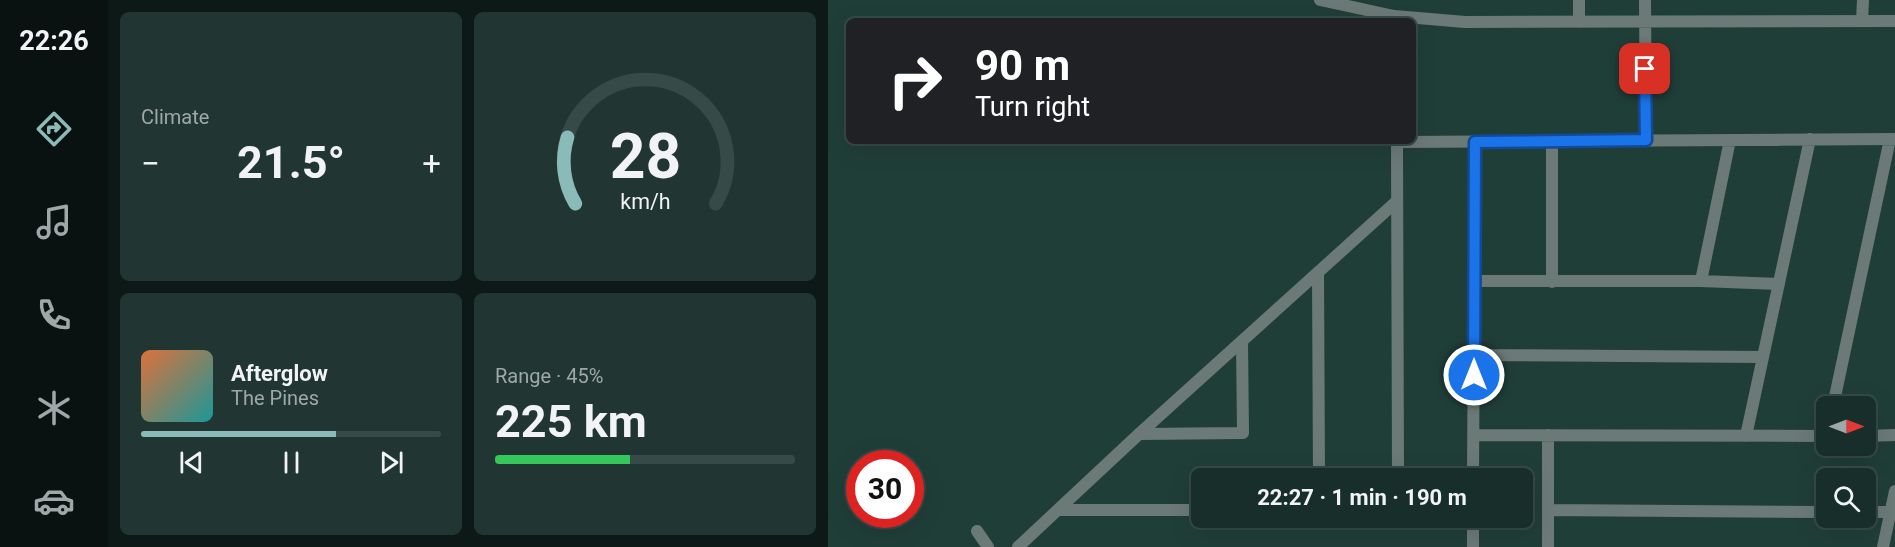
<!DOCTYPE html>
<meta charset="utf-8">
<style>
body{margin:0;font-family:Roboto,sans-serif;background:#213632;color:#f1f3f6;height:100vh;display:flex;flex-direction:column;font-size:22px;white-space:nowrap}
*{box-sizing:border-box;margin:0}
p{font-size:20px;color:#9fa8a8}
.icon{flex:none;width:33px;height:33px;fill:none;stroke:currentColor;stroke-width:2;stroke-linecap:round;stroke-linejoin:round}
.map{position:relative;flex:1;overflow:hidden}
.sheet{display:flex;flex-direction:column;gap:12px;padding:12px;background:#0d1917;width:720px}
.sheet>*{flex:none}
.hud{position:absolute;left:18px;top:18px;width:570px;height:126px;border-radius:9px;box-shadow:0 6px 24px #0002,0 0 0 2px #364a47;background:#202124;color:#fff;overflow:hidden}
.needle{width:39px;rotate:90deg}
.fabs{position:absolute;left:988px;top:396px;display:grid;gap:12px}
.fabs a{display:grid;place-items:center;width:60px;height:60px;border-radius:9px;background:#182e2a;box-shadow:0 6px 24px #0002,0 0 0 2px #364a47;font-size:30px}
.speed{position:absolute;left:18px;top:450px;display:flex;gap:12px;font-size:30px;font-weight:700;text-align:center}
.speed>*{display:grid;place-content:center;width:78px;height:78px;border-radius:50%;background:#182e2a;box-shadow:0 6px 24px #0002,0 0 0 2px #364a47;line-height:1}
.speed .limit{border:9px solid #d22;background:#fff;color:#111}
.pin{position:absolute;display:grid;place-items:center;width:51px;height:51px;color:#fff;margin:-26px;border-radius:12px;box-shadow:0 3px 9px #0006}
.me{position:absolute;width:66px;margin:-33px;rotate:0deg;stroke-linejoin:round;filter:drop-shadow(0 0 4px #0008)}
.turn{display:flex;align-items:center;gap:21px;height:126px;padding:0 30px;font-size:27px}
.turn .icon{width:78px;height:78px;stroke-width:2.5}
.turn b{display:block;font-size:42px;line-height:51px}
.big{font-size:45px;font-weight:700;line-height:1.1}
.sheet .tile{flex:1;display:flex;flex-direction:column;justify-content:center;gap:9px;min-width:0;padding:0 21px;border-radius:9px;background:#213632}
.sheet .dial{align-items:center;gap:0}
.dial svg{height:156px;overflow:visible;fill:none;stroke:#364a47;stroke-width:7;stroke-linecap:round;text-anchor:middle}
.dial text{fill:#f1f3f6;stroke:none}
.song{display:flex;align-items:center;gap:18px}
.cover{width:72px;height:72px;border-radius:9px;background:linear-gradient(135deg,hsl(20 70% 55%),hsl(180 70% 35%))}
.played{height:6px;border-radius:3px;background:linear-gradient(90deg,#8bbbb9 65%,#364a47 65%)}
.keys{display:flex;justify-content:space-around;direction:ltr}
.heat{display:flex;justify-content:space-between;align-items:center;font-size:33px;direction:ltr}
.charge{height:9px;border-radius:4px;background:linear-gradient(90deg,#34c759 45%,#364a47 0)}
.sheet .tiles{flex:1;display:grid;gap:12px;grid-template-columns:repeat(2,1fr)}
.trip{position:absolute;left:363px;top:468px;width:342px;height:60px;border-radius:9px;background:#182e2a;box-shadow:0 6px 24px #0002,0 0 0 2px #364a47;font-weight:700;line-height:60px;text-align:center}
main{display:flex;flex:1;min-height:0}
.menu{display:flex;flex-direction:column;width:108px;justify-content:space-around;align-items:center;background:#0a1211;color:#9fa8a8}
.menu .icon{width:42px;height:42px}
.menu .active{color:#8bbbb9}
.menu b{font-size:27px;color:#f1f3f6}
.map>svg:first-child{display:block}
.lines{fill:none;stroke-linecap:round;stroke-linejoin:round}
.minor{stroke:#6c7a77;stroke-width:12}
.route-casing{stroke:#114b97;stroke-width:15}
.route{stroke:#1a73e8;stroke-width:10}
</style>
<main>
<nav class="menu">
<b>22:26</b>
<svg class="icon active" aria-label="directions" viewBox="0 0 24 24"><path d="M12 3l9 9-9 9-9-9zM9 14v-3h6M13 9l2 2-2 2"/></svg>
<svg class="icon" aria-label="music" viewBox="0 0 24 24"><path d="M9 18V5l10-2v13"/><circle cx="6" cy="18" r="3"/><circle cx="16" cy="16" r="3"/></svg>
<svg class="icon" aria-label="phone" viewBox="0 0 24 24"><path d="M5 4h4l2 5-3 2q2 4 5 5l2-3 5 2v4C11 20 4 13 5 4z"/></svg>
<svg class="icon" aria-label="climate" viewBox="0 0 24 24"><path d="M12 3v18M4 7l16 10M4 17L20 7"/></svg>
<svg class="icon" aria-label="car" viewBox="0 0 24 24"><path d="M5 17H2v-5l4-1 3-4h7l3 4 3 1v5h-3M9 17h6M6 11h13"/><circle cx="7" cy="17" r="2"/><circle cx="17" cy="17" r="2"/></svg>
</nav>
<section class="sheet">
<div class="tiles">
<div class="tile"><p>Climate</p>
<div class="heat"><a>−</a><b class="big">21.5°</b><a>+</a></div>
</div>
<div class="tile dial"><svg viewBox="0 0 100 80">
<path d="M14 69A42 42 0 1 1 86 69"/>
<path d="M14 69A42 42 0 0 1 10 35" stroke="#8bbbb9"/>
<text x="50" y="56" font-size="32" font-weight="700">28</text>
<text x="50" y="72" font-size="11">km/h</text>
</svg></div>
<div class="tile">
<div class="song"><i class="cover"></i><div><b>Afterglow</b><p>The Pines</p></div></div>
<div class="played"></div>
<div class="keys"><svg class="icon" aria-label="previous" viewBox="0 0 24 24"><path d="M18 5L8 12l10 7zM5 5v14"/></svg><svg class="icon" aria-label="pause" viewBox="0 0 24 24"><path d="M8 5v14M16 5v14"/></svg><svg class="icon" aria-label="next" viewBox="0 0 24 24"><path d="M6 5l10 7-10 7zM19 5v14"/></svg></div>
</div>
<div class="tile"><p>Range · 45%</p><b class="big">225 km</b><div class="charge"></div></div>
</div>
</section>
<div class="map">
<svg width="1067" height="547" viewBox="0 0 1067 547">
<rect width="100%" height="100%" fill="#203e38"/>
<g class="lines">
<path class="minor" d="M492,0L566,16L637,22L1067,21
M751,0V22
M817,0L818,140
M1034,21L1035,0
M569,141L570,478
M724,141V282
M569,142L1067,139
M490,272L491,478
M646,281H873L951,284
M873,281L902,140
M646,355L935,357
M1005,406L1062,139
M311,434L415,433L414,341
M646,435L999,436
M720,435V547
M918,436L982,139
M1038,436L1067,435
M645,478L647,142
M230,510H374
M720,510L999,512
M1038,512H1062
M149,531L160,547
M190,547L311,434L569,201
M645,547V518
M1055,547L1067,491"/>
</g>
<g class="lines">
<g class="route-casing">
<path id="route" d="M646,375L647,142L818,140L817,69"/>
</g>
<use href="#route" class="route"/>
</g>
</svg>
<div class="fabs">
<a><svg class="needle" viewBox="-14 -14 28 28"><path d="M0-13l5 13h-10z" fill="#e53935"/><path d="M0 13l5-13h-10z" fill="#9fa8a8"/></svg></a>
<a><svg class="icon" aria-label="search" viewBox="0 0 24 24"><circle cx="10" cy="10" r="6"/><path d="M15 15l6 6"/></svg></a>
</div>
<div class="speed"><div class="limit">30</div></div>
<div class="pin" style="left:817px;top:69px;background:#d93025"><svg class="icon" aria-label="arrive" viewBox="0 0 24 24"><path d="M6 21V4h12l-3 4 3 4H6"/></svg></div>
<svg class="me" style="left:646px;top:375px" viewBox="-20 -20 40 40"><circle r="17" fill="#1a73e8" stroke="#fff" stroke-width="3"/><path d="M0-11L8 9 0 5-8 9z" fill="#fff"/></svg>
<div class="trip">22:27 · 1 min · 190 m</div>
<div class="hud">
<div class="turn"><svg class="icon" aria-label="right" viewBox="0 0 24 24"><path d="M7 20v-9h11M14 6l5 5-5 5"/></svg><div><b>90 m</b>Turn right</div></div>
</div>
</div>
</main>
